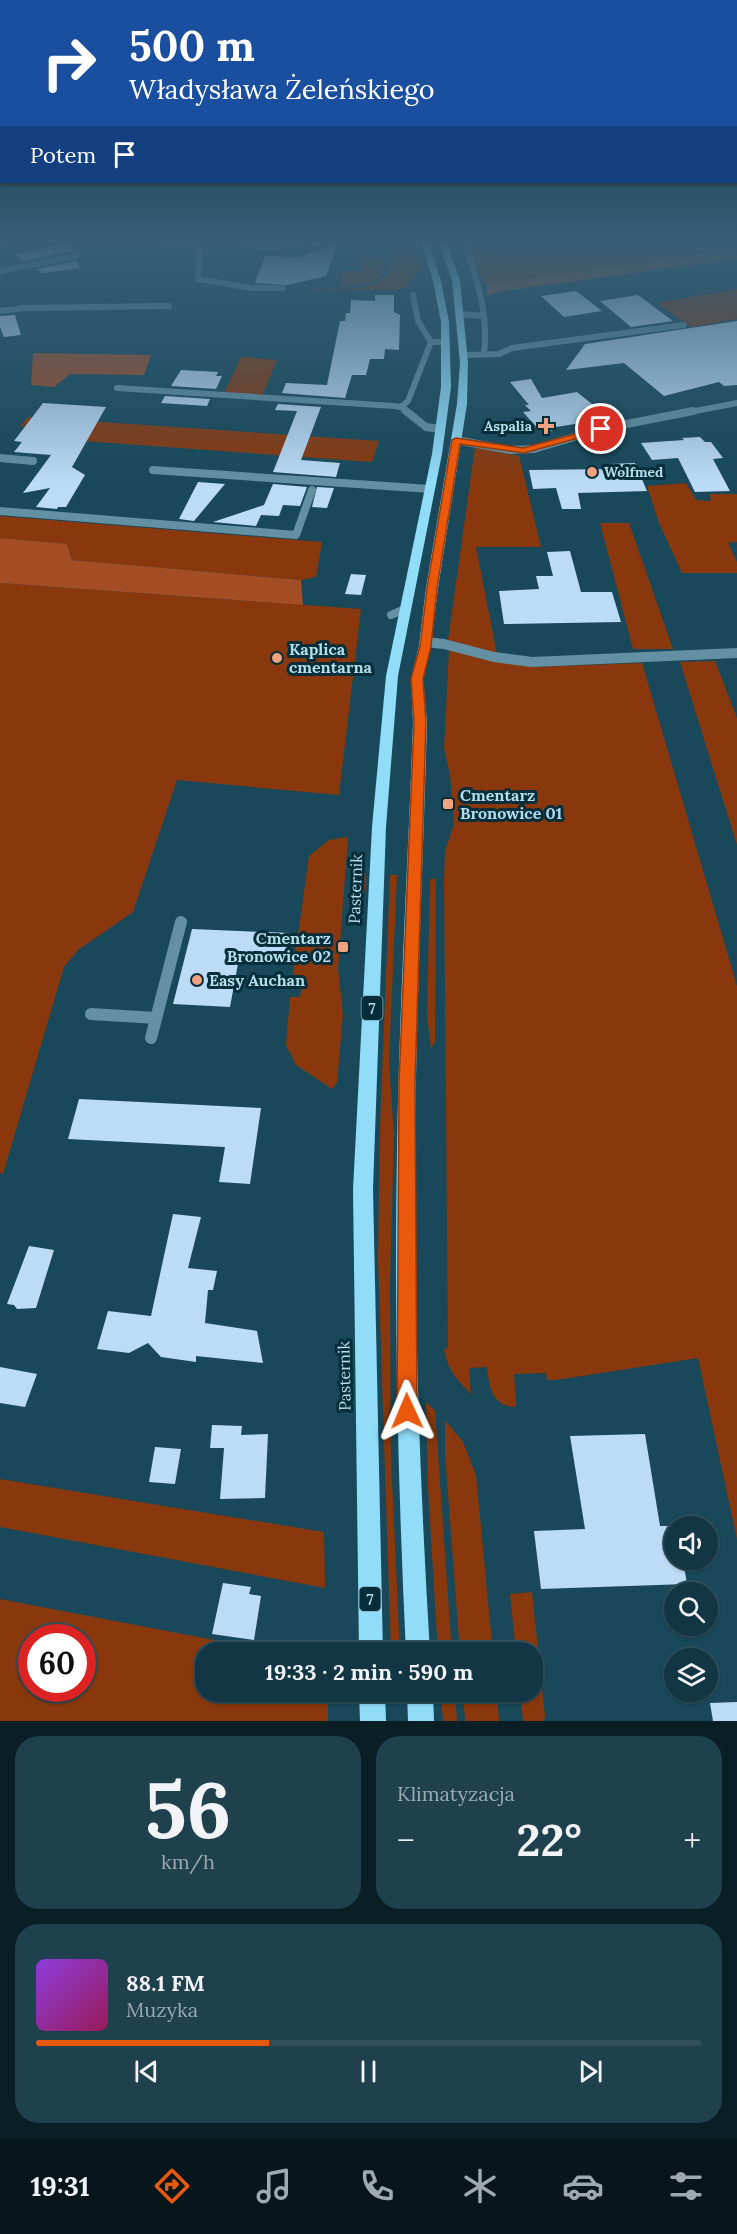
<!DOCTYPE html>
<html lang="pl">
<meta charset="utf-8">
<style>
body{margin:0;font-family:Lora,serif;background:#1f414e;color:#f1f3f6;height:100vh;display:flex;flex-direction:column;font-size:22px;white-space:nowrap}
*{box-sizing:border-box;margin:0}
p{font-size:20px;color:#9cabb2}
.icon{flex:none;width:33px;height:33px;fill:none;stroke:currentColor;stroke-width:2;stroke-linecap:round;stroke-linejoin:round}
.map{position:relative;height:1721px;overflow:hidden}
.details{display:flex;flex-direction:column;gap:15px;padding:15px;background:#0a1e25;flex:1}
.details>*{flex:none}
.hud{position:absolute;left:0px;top:0px;width:738px;height:183px;box-shadow:0 2px 4px #0004,0 0 0 2px #31505c;background:#1a4fa0;color:#fff;overflow:hidden}
.buttons{position:absolute;left:664px;top:1516px;display:grid;gap:12px}
.buttons a{display:grid;place-items:center;width:54px;height:54px;border-radius:50%;background:#123643;box-shadow:0 2px 4px #0004,0 0 0 2px #31505c;font-size:30px}
.speed{position:absolute;left:18px;top:1624px;display:flex;gap:12px;font-size:30px;font-weight:700;text-align:center}
.speed>*{display:grid;place-content:center;width:78px;height:78px;border-radius:50%;background:#123643;box-shadow:0 2px 4px #0004,0 0 0 2px #31505c;line-height:1}
.speed .limit{border:9px solid #d22;background:#fff;color:#111}
.pin{position:absolute;display:grid;place-items:center;width:51px;height:51px;color:#fff;margin:-26px;border:3px solid #fff;border-radius:50%;box-shadow:0 2px 6px #0007}
.me{position:absolute;width:66px;margin:-33px;rotate:359deg;stroke-linejoin:round;filter:drop-shadow(0 0 4px #0008)}
.turn{display:flex;align-items:center;gap:21px;height:126px;padding:0 30px;font-size:27px}
.turn .icon{width:78px;height:78px;stroke-width:2.5}
.turn b{display:block;font-size:42px;line-height:51px}
.then{display:flex;align-items:center;height:57px;padding:0 30px;background:#0003;gap:12px;font-size:22px}
.big{font-size:45px;font-weight:700;line-height:1.1}
.details .widget{flex:1;display:flex;flex-direction:column;justify-content:center;gap:9px;min-width:0;padding:0 21px;border-radius:24px;background:#1f414e}
.details .dial{align-items:center;gap:0}
.dial b{font-size:78px;line-height:1}
.song{display:flex;align-items:center;gap:18px}
.cover{width:72px;height:72px;border-radius:9px;background:linear-gradient(135deg,hsl(270 70% 55%),hsl(330 70% 35%))}
.played{height:6px;border-radius:3px;background:linear-gradient(90deg,#ea580c 35%,#31505c 35%)}
.keys{display:flex;justify-content:space-around;direction:ltr}
.heat{display:flex;justify-content:space-between;align-items:center;font-size:33px;direction:ltr}
.details .tiles{flex:1;display:grid;gap:15px;grid-template-columns:1fr 1fr}
.widget:last-child{grid-column:span 2}
.trip{position:absolute;left:195px;top:1642px;width:348px;height:60px;border-radius:24px;background:#123643;box-shadow:0 2px 4px #0004,0 0 0 2px #31505c;font-weight:700;line-height:60px;text-align:center}
.tab-bar{display:flex;height:96px;justify-content:space-around;align-items:center;background:#07161b;color:#9cabb2}
.tab-bar .icon{width:42px;height:42px}
.tab-bar .on{color:#ea580c}
.tab-bar b{font-size:27px;color:#f1f3f6}
.map>svg:first-child{display:block}
.green{fill:#88380c;fill-rule:evenodd}
.forest{fill:#a24d24}
.building{fill:#bcdbf6}
.lines{fill:none;stroke-linecap:round;stroke-linejoin:round}
.minor-far3{stroke:#6391a3;stroke-width:6}
.minor-far2{stroke:#6391a3;stroke-width:8}
.minor-far1{stroke:#6391a3;stroke-width:10}
.minor{stroke:#6391a3;stroke-width:12}
.major{fill:#90dcf9;fill-rule:evenodd}
.route{fill:#ea580c;stroke:#983908;stroke-width:1.5}
.poi-dot{fill:#f1a17d;stroke:#052d3a;stroke-width:2}
.labels{text-anchor:middle;dominant-baseline:central;stroke-width:6;stroke-linejoin:round;paint-order:stroke}
.far-poi-label{font-size:14px;font-weight:bold;fill:#b4ddee;stroke:#052d3a;text-anchor:end}
.shield{fill:#052d3a;stroke:#80a8b8;stroke-width:1.5}
.shield-label{font-size:15px;font-weight:bold;fill:#b4ddee}
.poi-label{font-size:16px;font-weight:bold;fill:#b4ddee;stroke:#052d3a;text-anchor:start}
.street-label{font-size:16px;fill:#b4ddee;stroke:#052d3a}
</style>
<div class="map">
<svg width="737" height="1721" viewBox="0 0 737 1721">
<rect width="100%" height="100%" fill="#184859"/>
<path class="green" d="M388,243H414L421,267L406,287L395,290H308C344,286 403,299 388,243Z
M542,243H737V249L487,285L479,273L472,252Z
M364,255L385,260L379,278L370,283L340,286L343,271H361Z
M737,289V319L691,327L657,303Z
M241,357L277,360L262,396L224,393Z
M28,417L379,441L372,462L29,437L33,427L20,426Z
M475,447L519,456L541,547H476L497,654L448,640Z
M686,483L696,500L711,501L710,494H737V542L728,543L737,562V573H682L659,523L647,486Z
M0,516L322,542L316,577L301,580L72,560L67,544L0,538Z
M600,523H629L673,649H633Z
M0,583L361,609L339,795L177,780L133,912L78,950L64,967L3,1174L0,1173Z
M449,650L532,667L642,663L737,986V1539L698,1358L556,1380H547L546,1373L514,1374L516,1404L515,1407C491,1406 489,1385 487,1367L469,1368L471,1394C457,1380 447,1369 444,1349L448,1348L444,879L445,851L454,824L450,775L444,748Z
M715,661L737,718V845L680,662Z
M346,837L348,838L338,969L343,1014L337,1083L332,1089L296,1065L286,1045L290,997H300L302,984L292,983L296,946H303L304,936L298,935L309,856L329,840Z
M357,872L366,873V886L355,921L351,916L354,875Z
M390,875H397L389,1062L394,1135L390,1281L391,1459L400,1653H391L378,1258L380,1127Z
M430,879H436L435,1041L431,1049L427,1015Z
M426,1402L435,1411L452,1653H438L428,1489Z
M445,1420L463,1442L476,1475L493,1653H460L445,1454Z
M0,1479L324,1532L325,1588L0,1527Z
M532,1592L545,1716L544,1721H523L520,1692H532V1653H516L510,1594Z
M0,1599L282,1653H206V1692H328V1721H0ZM32,1638H82V1689H32Z
M441,1692H455L457,1721H443Z
M463,1692H497L499,1721H465Z"/>
<path class="forest" d="M737,249V259L496,292L487,296V285Z
M33,353L151,355L144,375L70,374L54,387L31,385Z
M0,538L67,544L72,560L301,580L303,605L0,583Z"/>
<path class="building" d="M68,243L72,251L24,261L15,255Z
M338,243L326,276L287,285L255,283L265,256L300,257Z
M77,261L80,268L43,273L37,269Z
M576,291L602,311L564,317L541,296Z
M375,295H394V312L400,315L399,350L385,349L384,359H370L366,375H352L345,398L282,393L286,383L327,385L340,321H345L346,313H350L351,300L375,301Z
M638,295L673,321L631,327L600,301Z
M15,315L21,335L4,337L0,327V316Z
M737,321V385L724,386L719,382L664,396L624,363L566,370L585,344Z
M181,370L218,372L216,376H222L216,389L171,386Z
M531,379L542,398L577,392L608,417H604L606,419L556,427L551,431L549,428L539,430L523,412L531,411L525,405H529L510,382Z
M165,396L210,399L207,406L161,403Z
M43,403L106,407L72,467L85,475L66,507H58L57,509L36,507L50,488L23,493L51,455L14,452L22,442L14,441Z
M278,404L321,407L301,460L340,463L336,477L273,472L297,411L275,410Z
M700,437L705,442H711L723,458L713,459L730,491L695,492L678,458L652,460L641,443L684,440L682,438Z
M635,463L647,491L578,493L581,509H562L556,488L533,489L529,470L612,469L610,464Z
M198,482L225,484L194,521L179,519Z
M273,484L307,487L300,506L283,505L279,516L261,515L256,526L213,522L264,505Z
M317,487L334,488L327,508L312,507Z
M570,551L581,592H612L621,622L504,624L499,591L539,589L536,576H553L547,552Z
M351,574L366,575L361,595L345,594Z
M192,929L289,933L285,960L239,958L230,1007L173,1004Z
M79,1099L261,1108L250,1184L219,1182L225,1147L68,1139Z
M173,1214L201,1217L188,1268L217,1271L213,1290H208L205,1323L257,1331L263,1363L196,1356V1362L161,1357L148,1343L129,1353L97,1349L108,1311L151,1316Z
M29,1246L54,1250L36,1308L17,1309L14,1305L7,1304Z
M0,1367L37,1374L25,1407L0,1403Z
M212,1425L242,1426L241,1435L268,1434L265,1498L220,1499L224,1448H210Z
M645,1434L660,1526H675V1560H683L687,1584L541,1589L534,1531L585,1529L570,1436Z
M155,1447L181,1449L175,1484L149,1482Z
M223,1583L251,1587L249,1594L261,1596L254,1640L212,1634Z
M737,1702V1721H713L710,1703Z"/>
<g class="lines">
<path class="minor-far3" d="M232,243L264,248L318,243
M465,243C477,280 489,315 484,354
M0,245L9,243
M161,245H200L203,243
M200,245L198,279L252,288H283
M0,271L76,256
M413,295L418,321L431,342
M0,311L25,308L169,306
M461,314L484,316
M464,355L499,354L512,348L684,325
M117,388L394,406L401,407L408,413
M401,407L408,401L431,342H447
M685,413L737,403"/>
<path class="minor-far2" d="M406,411L426,427L441,429
M456,440L510,450L534,449L601,429L693,411
M0,458L33,461
M153,470L430,489
M0,511L296,535L312,490
M391,615L405,609"/>
<path class="minor-far1" d="M425,642L444,644L494,657L532,662L737,653"/>
<path class="minor" d="M91,1014L156,1018
M151,1038L181,922"/>
<path class="major" d="M422,243H429L441,281L449,322L451,387L442,454L398,676L386,827L373,1189L383,1653H359L353,1189L372,827L386,676L432,454L441,387V322L433,281Z
M439,243H447L460,280L468,363L467,404L438,588L431,646L423,679L427,722C423,866 416,1009 415,1152C414,1319 420,1486 430,1653H406C398,1486 394,1319 397,1152C399,1009 408,865 413,722L411,679L419,646L426,588L457,404L460,363L452,280Z
M359,1692H385L386,1721H360Z
M407,1692H433L434,1721H408Z"/>
</g>
<linearGradient id="sky" x2="0" y2="1"><stop stop-color="#0d2831"/><stop offset="0.5" stop-color="#375e76"/><stop offset="1" stop-color="#375e76" stop-opacity="0"/></linearGradient>
<rect width="737" height="484" fill="url(#sky)"/>
<path class="route" d="M601,427H604V431L524,453L460,444L437,588L431,646L423,679L426,722L415,1083L417,1411L414,1418L407,1421L400,1418L397,1411L399,1083L414,722L411,679L420,646L427,588L452,440L456,438L523,448Z"/>
<g class="poi-dot">
<path d="M543 417h6v6h6v6h-6v6h-6v-6h-6v-6h6z"/>
<circle cx="592" cy="472" r="6"/>
<circle cx="277" cy="658" r="6"/>
<rect x="442" y="798" width="12" height="12" rx="3"/>
<rect x="337" y="941" width="12" height="12" rx="3"/>
<circle cx="197" cy="980" r="6"/>
</g>
<g class="labels">
<g class="far-poi-label">
<text x="532" y="426">Aspalia</text>
<text x="604" y="472" text-anchor="start">Wolfmed</text>
</g>
<g class="shield">
<rect x="361.5" y="996" width="21" height="24" rx="4.5"/>
<rect x="359.5" y="1587" width="21" height="24" rx="4.5"/>
</g>
<g class="shield-label">
<text x="372" y="1008">7</text>
<text x="370" y="1599">7</text>
</g>
<g class="poi-label">
<text x="289" y="649">Kaplica<tspan x="289" dy="18">cmentarna</tspan></text>
<text x="460" y="795">Cmentarz<tspan x="460" dy="18">Bronowice 01</tspan></text>
<text x="331" y="938" text-anchor="end">Cmentarz<tspan x="331" dy="18">Bronowice 02</tspan></text>
<text x="209" y="980">Easy Auchan</text>
</g>
<g class="street-label">
<text transform="translate(355 889) rotate(-88)">Pasternik</text>
<text transform="translate(344 1376) rotate(-91)">Pasternik</text>
</g>
</g>
</svg>
<div class="buttons">
<a><svg class="icon" aria-label="sound" viewBox="0 0 24 24"><path d="M4 9h4l5-4v14l-5-4H4zM17 9q2 3 0 6"/></svg></a>
<a><svg class="icon" aria-label="search" viewBox="0 0 24 24"><circle cx="10" cy="10" r="6"/><path d="M15 15l6 6"/></svg></a>
<a><svg class="icon" aria-label="layers" viewBox="0 0 24 24"><path d="M12 4l9 5-9 5-9-5zM3 14l9 5 9-5"/></svg></a>
</div>
<div class="speed"><div class="limit">60</div></div>
<div class="pin" style="left:601px;top:429px;background:#d93025"><svg class="icon" aria-label="arrive" viewBox="0 0 24 24"><path d="M6 21V4h12l-3 4 3 4H6"/></svg></div>
<svg class="me" style="left:407px;top:1411px" viewBox="-20 -20 40 40"><path d="M0-17L14 15 0 8-14 15z" fill="#ea580c" stroke="#fff" stroke-width="4"/></svg>
<div class="trip">19:33 · 2 min · 590 m</div>
<div class="hud">
<div class="turn"><svg class="icon" aria-label="right" viewBox="0 0 24 24"><path d="M7 20v-9h11M14 6l5 5-5 5"/></svg><div><b>500 m</b>Władysława Żeleńskiego</div></div>
<div class="then">Potem<svg class="icon" aria-label="arrive" viewBox="0 0 24 24"><path d="M6 21V4h12l-3 4 3 4H6"/></svg></div>
</div>
</div>
<section class="details">
<div class="tiles">
<div class="widget dial"><b>56</b><p>km/h</p></div>
<div class="widget"><p>Klimatyzacja</p>
<div class="heat"><a>−</a><b class="big">22°</b><a>+</a></div>
</div>
<div class="widget">
<div class="song"><i class="cover"></i><div><b>88.1 FM</b><p>Muzyka</p></div></div>
<div class="played"></div>
<div class="keys"><svg class="icon" aria-label="previous" viewBox="0 0 24 24"><path d="M18 5L8 12l10 7zM5 5v14"/></svg><svg class="icon" aria-label="pause" viewBox="0 0 24 24"><path d="M8 5v14M16 5v14"/></svg><svg class="icon" aria-label="next" viewBox="0 0 24 24"><path d="M6 5l10 7-10 7zM19 5v14"/></svg></div>
</div>
</div>
</section>
<nav class="tab-bar">
<b>19:31</b>
<svg class="icon on" aria-label="directions" viewBox="0 0 24 24"><path d="M12 3l9 9-9 9-9-9zM9 14v-3h6M13 9l2 2-2 2"/></svg>
<svg class="icon" aria-label="music" viewBox="0 0 24 24"><path d="M9 18V5l10-2v13"/><circle cx="6" cy="18" r="3"/><circle cx="16" cy="16" r="3"/></svg>
<svg class="icon" aria-label="phone" viewBox="0 0 24 24"><path d="M5 4h4l2 5-3 2q2 4 5 5l2-3 5 2v4C11 20 4 13 5 4z"/></svg>
<svg class="icon" aria-label="climate" viewBox="0 0 24 24"><path d="M12 3v18M4 7l16 10M4 17L20 7"/></svg>
<svg class="icon" aria-label="car" viewBox="0 0 24 24"><path d="M5 17H2v-5l4-1 3-4h7l3 4 3 1v5h-3M9 17h6M6 11h13"/><circle cx="7" cy="17" r="2"/><circle cx="17" cy="17" r="2"/></svg>
<svg class="icon" aria-label="filters" viewBox="0 0 24 24"><path d="M4 7h16M4 17h16"/><circle cx="9" cy="7" r="2"/><circle cx="15" cy="17" r="2"/></svg>
</nav>
